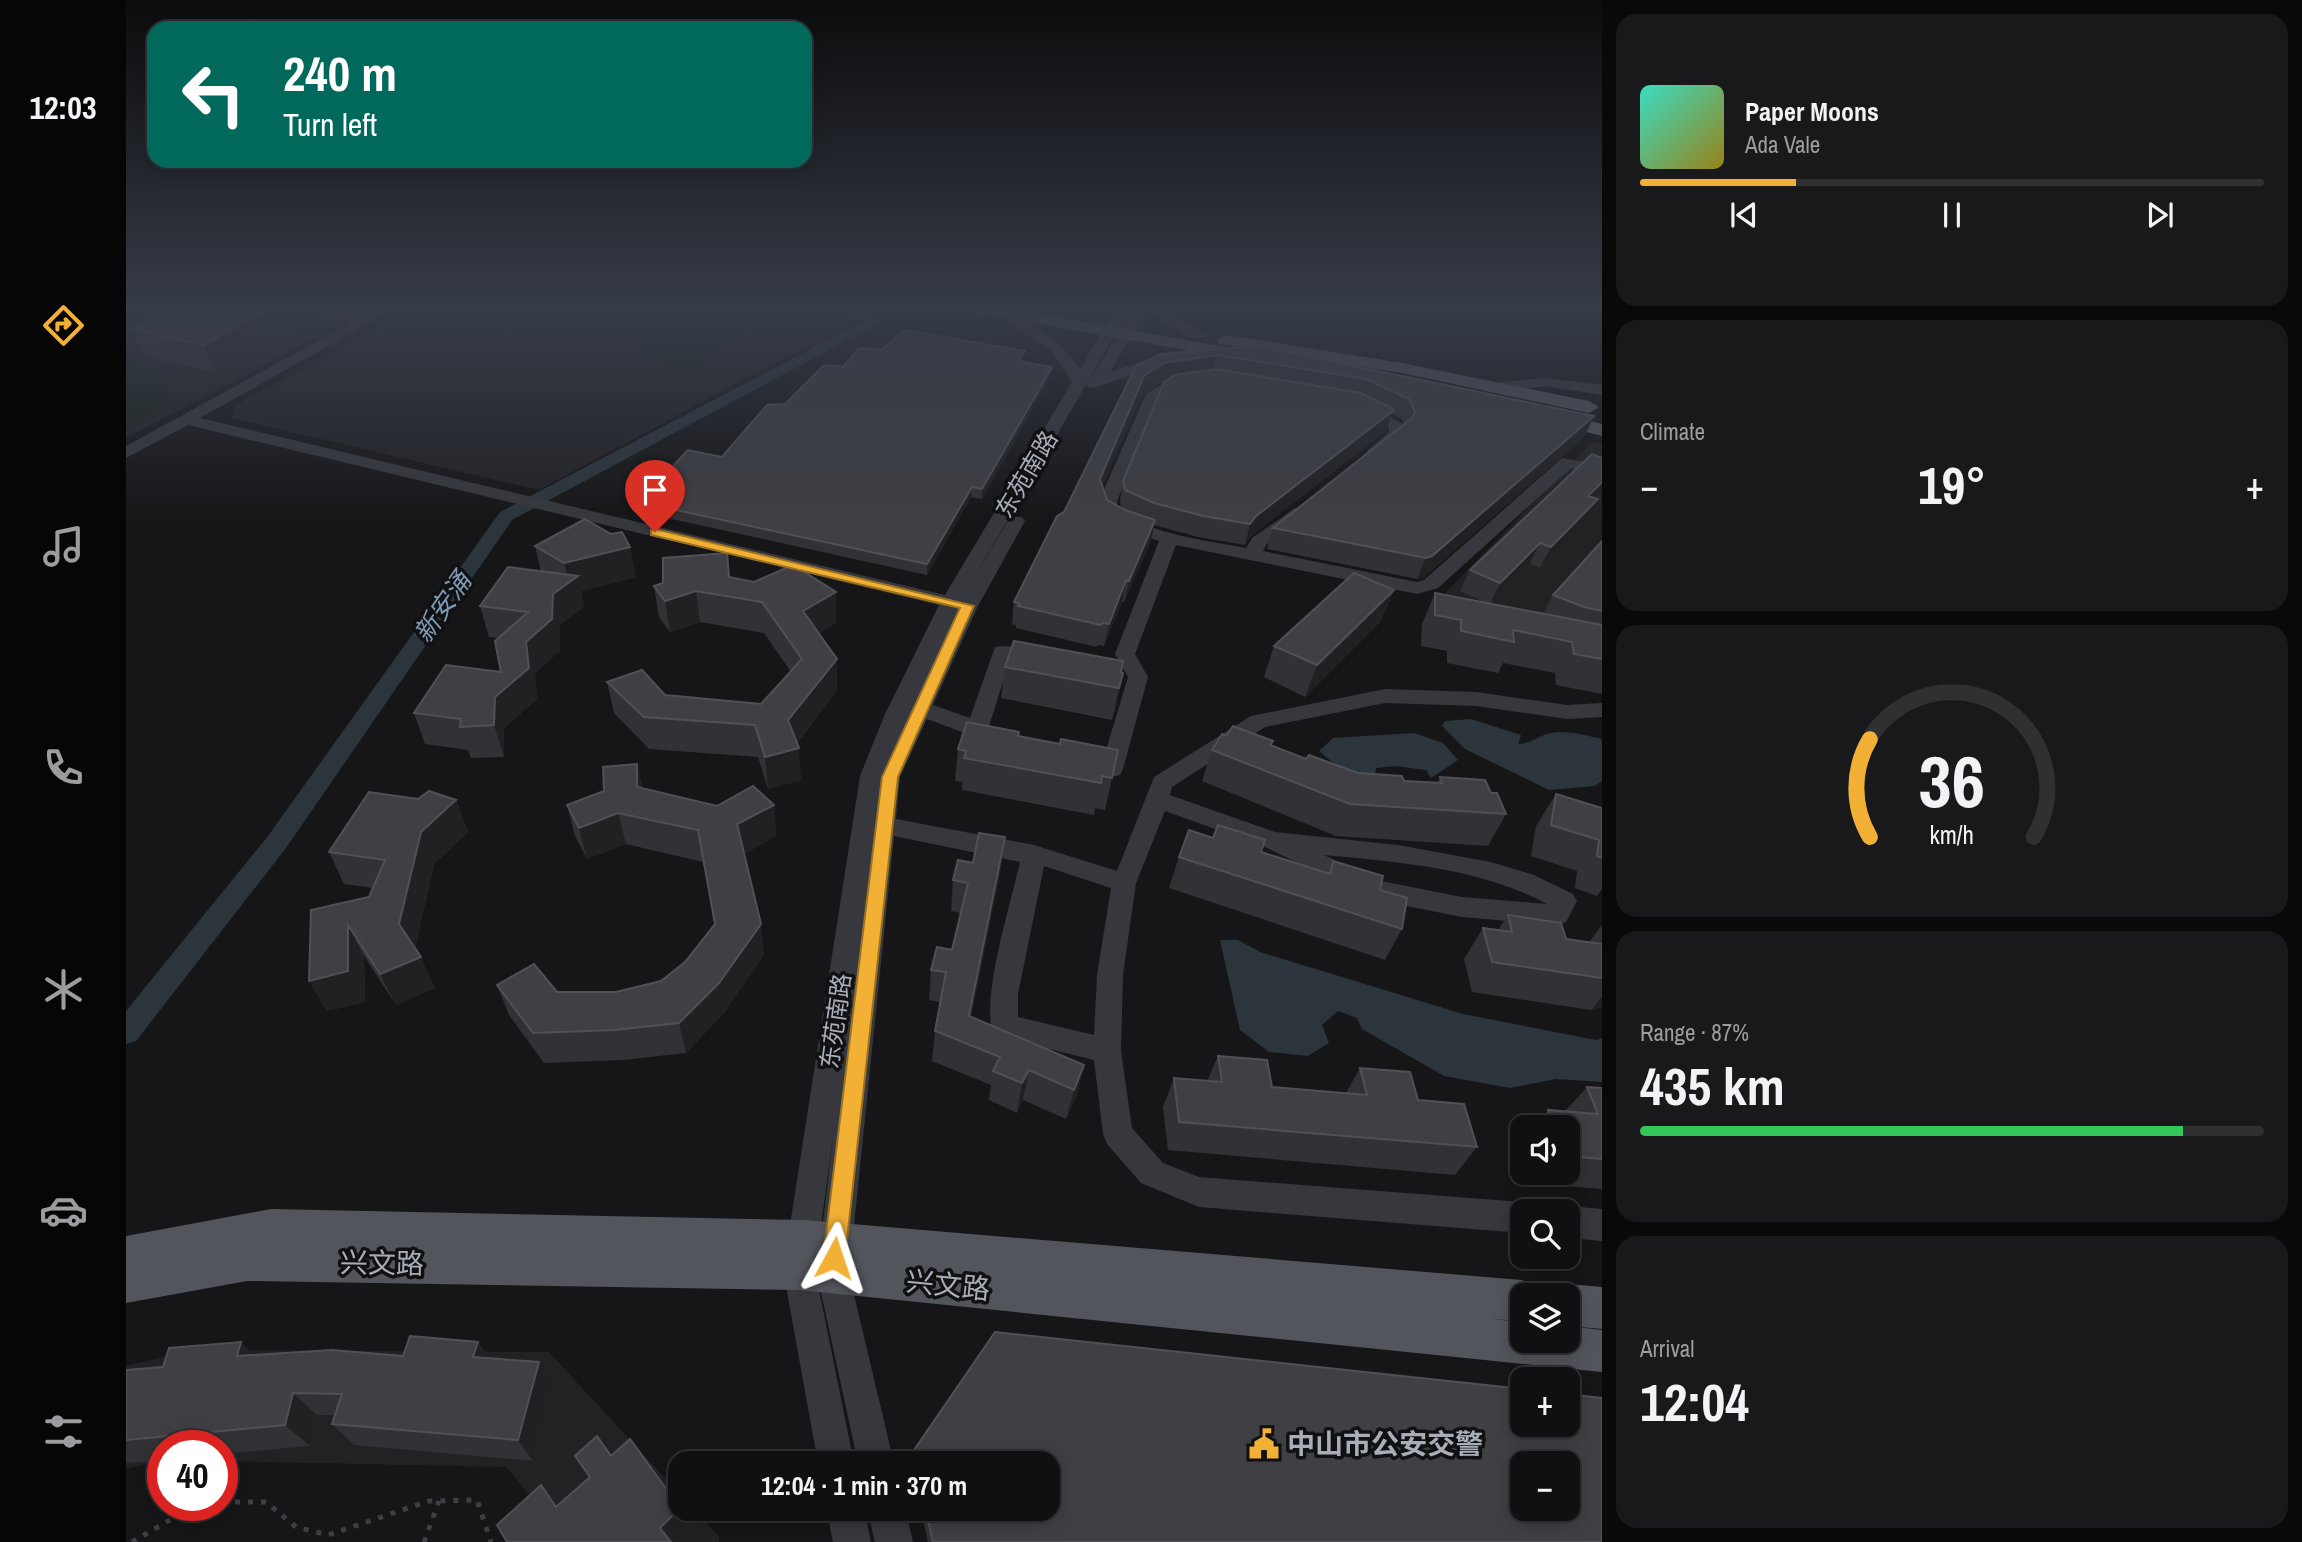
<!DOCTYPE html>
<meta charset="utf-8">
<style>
body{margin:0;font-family:"Archivo Narrow","Noto Sans SC",sans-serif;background:#19191b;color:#f1f3f6;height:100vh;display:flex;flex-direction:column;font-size:26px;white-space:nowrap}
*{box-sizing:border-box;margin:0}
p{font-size:23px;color:#9c9d9f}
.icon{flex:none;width:38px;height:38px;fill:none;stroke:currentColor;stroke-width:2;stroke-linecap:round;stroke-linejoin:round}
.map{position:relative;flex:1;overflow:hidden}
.side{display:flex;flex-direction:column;gap:14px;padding:14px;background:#09090a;width:700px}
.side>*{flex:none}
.guide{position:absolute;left:21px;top:21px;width:665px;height:147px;border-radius:21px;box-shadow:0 4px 18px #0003,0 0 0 2px #303032;background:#00695c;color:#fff;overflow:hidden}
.tools{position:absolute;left:1384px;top:1115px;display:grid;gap:14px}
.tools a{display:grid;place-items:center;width:70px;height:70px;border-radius:14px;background:#101012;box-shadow:0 4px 18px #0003,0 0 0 2px #303032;font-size:35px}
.speed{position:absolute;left:21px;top:1430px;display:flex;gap:14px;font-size:35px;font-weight:700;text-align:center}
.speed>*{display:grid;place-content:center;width:91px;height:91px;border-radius:50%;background:#101012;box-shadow:0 4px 18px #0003,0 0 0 2px #303032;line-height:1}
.speed .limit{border:10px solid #d22;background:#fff;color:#111}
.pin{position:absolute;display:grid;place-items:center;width:60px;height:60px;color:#fff;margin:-72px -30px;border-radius:50% 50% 50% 0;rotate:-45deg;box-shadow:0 0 7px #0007}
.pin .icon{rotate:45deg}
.me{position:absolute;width:77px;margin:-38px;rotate:5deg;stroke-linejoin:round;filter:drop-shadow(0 0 5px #0008)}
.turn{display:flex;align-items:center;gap:24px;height:147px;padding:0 21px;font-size:32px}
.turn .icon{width:91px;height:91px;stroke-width:2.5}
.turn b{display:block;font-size:49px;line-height:60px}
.big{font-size:52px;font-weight:700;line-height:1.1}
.side .widget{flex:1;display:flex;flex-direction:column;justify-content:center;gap:10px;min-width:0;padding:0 24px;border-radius:21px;background:#19191b}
.side .dial{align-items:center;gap:0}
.dial svg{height:182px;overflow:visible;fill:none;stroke:#303032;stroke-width:7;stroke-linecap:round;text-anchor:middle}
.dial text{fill:#f1f3f6;stroke:none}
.song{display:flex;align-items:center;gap:21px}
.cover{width:84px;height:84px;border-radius:10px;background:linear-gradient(135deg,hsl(170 70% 55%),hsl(50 70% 35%))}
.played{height:7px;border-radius:4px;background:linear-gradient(90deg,#f2b134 25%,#303032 25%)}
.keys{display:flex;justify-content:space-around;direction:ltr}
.heat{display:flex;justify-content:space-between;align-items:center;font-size:38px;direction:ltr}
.charge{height:10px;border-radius:5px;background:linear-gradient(90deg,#34c759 87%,#303032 0)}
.trip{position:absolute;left:542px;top:1451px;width:392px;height:70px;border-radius:21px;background:#101012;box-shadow:0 4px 18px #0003,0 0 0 2px #303032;font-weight:700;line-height:70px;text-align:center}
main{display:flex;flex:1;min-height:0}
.tab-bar{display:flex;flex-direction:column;width:126px;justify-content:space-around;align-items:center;background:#060607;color:#9c9d9f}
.tab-bar .icon{width:49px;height:49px}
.tab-bar .current{color:#f2b134}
.tab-bar b{font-size:32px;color:#f1f3f6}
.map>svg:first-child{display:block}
.built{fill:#222225}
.green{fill:#1c231d}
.water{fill:#2c353c}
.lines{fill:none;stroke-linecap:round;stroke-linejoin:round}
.stream{stroke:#2c353c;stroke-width:4.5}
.canal{fill:#2c353c;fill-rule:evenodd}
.path{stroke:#3d3f44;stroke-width:5;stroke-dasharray:5 8;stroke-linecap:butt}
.minor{fill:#37383d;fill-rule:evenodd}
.major{fill:#53555c;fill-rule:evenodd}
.wall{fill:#323236;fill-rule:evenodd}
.shaded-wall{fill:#212124}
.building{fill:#3f3f44;stroke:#4f5156;stroke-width:2;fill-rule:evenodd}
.route{fill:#f2b134;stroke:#9d7322;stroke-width:2}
.labels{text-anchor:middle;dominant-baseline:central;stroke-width:7;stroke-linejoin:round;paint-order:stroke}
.street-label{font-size:24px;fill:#a8adb8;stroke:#111113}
.water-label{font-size:26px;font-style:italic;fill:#7f9bb3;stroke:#111113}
.near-street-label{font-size:28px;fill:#a8adb8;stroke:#111113}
.near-poi-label{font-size:28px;font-weight:bold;fill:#a8adb8;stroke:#111113;text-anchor:start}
</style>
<main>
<nav class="tab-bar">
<b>12:03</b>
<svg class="icon current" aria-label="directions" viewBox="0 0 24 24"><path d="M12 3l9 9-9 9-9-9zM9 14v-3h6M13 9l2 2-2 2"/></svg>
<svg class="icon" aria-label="music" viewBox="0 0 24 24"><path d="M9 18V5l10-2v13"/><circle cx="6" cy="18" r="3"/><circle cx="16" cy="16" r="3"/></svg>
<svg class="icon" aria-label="phone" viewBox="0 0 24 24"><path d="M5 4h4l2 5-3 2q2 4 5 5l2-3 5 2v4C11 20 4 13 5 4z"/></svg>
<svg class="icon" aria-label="climate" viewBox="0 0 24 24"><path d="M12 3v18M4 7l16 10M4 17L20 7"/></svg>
<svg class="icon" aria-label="car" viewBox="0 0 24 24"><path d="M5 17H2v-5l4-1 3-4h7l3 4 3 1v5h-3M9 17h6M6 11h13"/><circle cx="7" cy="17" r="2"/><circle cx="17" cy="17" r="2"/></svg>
<svg class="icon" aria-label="filters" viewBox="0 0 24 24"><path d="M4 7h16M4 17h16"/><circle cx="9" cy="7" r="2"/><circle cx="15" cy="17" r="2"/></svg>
</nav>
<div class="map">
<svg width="1476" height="1542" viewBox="0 0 1476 1542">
<rect width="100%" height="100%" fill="#161618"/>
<path class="built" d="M0,305H252L0,438Z
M295,305H748L754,306L413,490L106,418L110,405Z
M1466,442L1476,444V640L1314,598Z
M66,1350L423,1352L555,1495V1508L567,1509L593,1536V1542H443L380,1467L96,1461V1446H37V1461L0,1469V1366Z"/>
<path class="green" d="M559,314L621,328L566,371L502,354Z
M0,362L18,365L42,378V398L23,416L0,428Z"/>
<path class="water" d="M1345,719L1395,735L1392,744C1404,743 1407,740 1418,735C1435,728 1456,735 1473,738L1476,740V781L1469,786L1423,790L1339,749L1316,726L1319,721Z
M1288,733L1317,743L1332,760L1305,778L1300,770L1269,766L1250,768L1248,779L1223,776L1193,751L1207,738Z
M1094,940H1112L1134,952L1337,1014L1470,1040L1476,1038V1082L1430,1079L1384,1088L1318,1076L1236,1029L1231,1018L1212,1011L1196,1025L1203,1043L1182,1056L1143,1052L1114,1030Z"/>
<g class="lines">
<path class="stream" d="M674,305L750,319"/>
<path class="canal" d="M750,315L757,319L755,322L386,520L160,848L10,1041L0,1044V1011L142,836L374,512Z"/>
<path class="path" d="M96,1502H140L170,1527L202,1535L303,1501L351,1500L365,1542
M6,1542L56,1513L86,1505
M298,1542L313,1501"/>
<path class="minor" d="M149,305H177L235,317L257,305H275L74,418L819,595L946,382L925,351L867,312L879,309C909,326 934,340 954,369L992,305H1006L836,599L884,517H896L899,521L852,606L807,705L844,718L869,647C882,644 914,649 922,659L912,666L884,660L862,729L859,749L851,752L840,748L837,743L839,733L801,719L774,777L770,819L908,845L991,871L1028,777L1125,716L1259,689L1350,692L1441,705L1476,703V717L1441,719L1350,706L1259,703L1139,727L1046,787L1044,795L1149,832L1272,845L1365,862L1408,875L1447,894L1451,901L1440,922L1431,925L1336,917L1245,899L1139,847L1039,811L1010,883L997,975L995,1051L1006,1128L1037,1163L1073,1177L1396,1202L1409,1211H1396V1233L1073,1207L1015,1183L981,1144L977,1134L968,1060L878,1038L868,1035C853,1003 886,899 894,862L768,836L723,1274L768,1463H732L691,1274L707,1137L689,1270L728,1463H692L657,1270L734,776L759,714L813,605L62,425L0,458V446L225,323ZM1198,855C1272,862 1354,868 1421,904L1336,897L1250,880ZM918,866L985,888L971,975L968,1035L892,1017V994Z
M1011,305H1035L1081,336L1069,339L1039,323L1022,309L984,372L1046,351L1051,352V358C1037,363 969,390 963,388L960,385Z
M1061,378L1069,383L1066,386L1045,391L1032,399L991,501L993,512C1031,535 1078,540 1120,548L1126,538L1169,508L1175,509L1178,513L1175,517L1140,545L1137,551L1291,582L1298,580L1436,458L1476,465V475L1445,468L1312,588L1291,594L1050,545L1009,654L1022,677L997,769L994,775C984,778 976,776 966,773L963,767L966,761L977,760L1002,677L989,654L1033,541L996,529L979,519L973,501L1020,394L1035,385Z
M1419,378L1476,385V395L1419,386L1376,392L1368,387L1376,382Z
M1237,402L1277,424V436L1249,456L1241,451L1263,432L1262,426L1232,410V404Z
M1442,1206L1476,1209V1241L1442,1238V1211H1431Z
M700,1508H738L745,1542H707Z
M741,1508H779L787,1542H749Z"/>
<path class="major" d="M829,305H867L1121,351L1130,356L1121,361L837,310Z
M1100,335L1276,363L1463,401L1473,407L1463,413L1276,373L1094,344L1091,340Z
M1428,412L1476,424V436L1421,422L1418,418L1421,414Z
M145,1209L678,1220L1396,1280L1410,1287L1414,1295H1396V1321L1366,1319L1396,1322V1340H1442V1326L1476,1330V1372L673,1290L121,1281L0,1303V1236Z
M1442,1284L1476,1287V1329L1442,1326V1295H1426L1427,1290Z"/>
</g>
<path class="wall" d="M0,305H156L164,329L90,373L17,356L4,329L28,317L0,311Z
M1104,348L1468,416L1458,437L1297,578L1291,579L1141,549L1147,528L1278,424L1276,419L1266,414L1260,431L1124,537L1119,545L1072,537L1028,525L1025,541L998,602H996L978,646L972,645L971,647L890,628V625L886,624L888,602L938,512L1010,366ZM1035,382H1038L997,481L994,501L995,508L981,500L976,486L1015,396Z
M756,350L899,351L897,362L926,367L925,376L856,499L845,497L801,575L514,512L513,502L596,457L659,404L717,367Z
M1476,458V492L1470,499L1461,520L1414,568L1404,563L1364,604L1417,614L1427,595L1476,541V694L1430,685L1429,673L1377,663L1372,673L1321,663V651L1295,646L1296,624L1309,593L1363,604L1334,591L1344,570Z
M409,546L510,577L455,591L458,607L434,625V651L409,673L411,699L378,728V757L345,758L342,750L299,744L288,713L375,672L373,638L363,637L354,606L415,572Z
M604,578L628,582L710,592V623L693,633L711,690L671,743L675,780L642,789L632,757L523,749L488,713L481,682L539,695L635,704L665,672L638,633L574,622L544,632L533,617L528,586Z
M1268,590L1255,621L1179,697L1138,677L1148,646Z
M879,667L995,672L991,704L986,720L875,698Z
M893,736L986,778L979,810L969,808L968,815L836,790V782L829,781L832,749Z
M1100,736L1147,741L1145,746L1180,759L1232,773L1278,781L1311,783L1314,777L1365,793L1380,814L1362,846L1210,836L1076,781L1086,750Z
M511,764L516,788L591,806L648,805L650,836L618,854L638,955L598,1013L560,1053L497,1060L418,1063L383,1015L371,985L431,992H490L535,981L559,962L589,925L577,862L500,844L461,859L449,836L441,805L478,791Z
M1430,794L1476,808V889L1471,896L1449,888L1451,871L1405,856L1410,826Z
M292,799L330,800L342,832L308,864L289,948L309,988L270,1005L238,956L239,1002L201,1011L183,981L243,897L247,888L218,884L203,852Z
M1087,838L1202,874L1207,861L1254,890L1276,929L1259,960L1043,888L1053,857Z
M875,869L845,1017L958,1065L951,1095L940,1119L897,1100L891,1113L863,1100L865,1085L806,1061L809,1031L814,1002L803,1000L805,970L826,950L835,913L825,911L827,880Z
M1382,915L1440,939L1463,942L1476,925V1007L1465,1010L1346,992L1338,959L1357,928L1372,930Z
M1092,1056L1146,1087L1220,1093L1234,1068L1292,1100L1351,1147L1329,1175L1042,1150L1037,1107L1048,1078L1081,1081Z
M1461,1087L1476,1088V1189L1414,1184L1410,1172H1442V1127H1408L1422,1110L1439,1111Z
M869,1332L1396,1389V1424H1442V1394L1476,1398V1542H802L794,1508H922V1463H785L786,1453ZM1396,1463H1442V1508H1396Z
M352,1342L363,1358L426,1385L407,1461L228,1445L206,1424L209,1415H191L184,1446L96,1454V1446H37V1460L0,1463V1370L37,1367L129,1355L277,1356Z"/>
<path class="shaded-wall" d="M150,305H156L164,329L90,373L78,345Z
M899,351L898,360L891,371L892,361Z
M1091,355L1086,374L1035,382L1015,396L971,500L974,479L1018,376L1038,363Z
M926,367L925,376L856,499V489Z
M1267,411L1260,431L1124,537L1119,545L1124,524L1130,516Z
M1468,416L1458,437L1297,578L1291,579L1300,558Z
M1476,482V492L1452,516L1462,496Z
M846,487L845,497L801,575V564Z
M1472,499L1461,520L1414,568L1425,547Z
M1029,520L1025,541L998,602L1003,581Z
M1414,543L1404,563L1364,604L1374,583Z
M504,547L510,577L455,591L458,607L434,625V651L409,673L411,699L378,728V757L368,725L369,697L427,594L443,583L438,563Z
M1000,580L996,602L978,646L983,624Z
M1268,590L1255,621L1179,697L1191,665Z
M570,591L574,622L544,632L539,601Z
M710,592V623L678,642L677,611Z
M711,659V690L664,751L673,748L675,780L642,789L639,757L662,720Z
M997,673L991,704L986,720L993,688Z
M511,764L517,795V819L511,787Z
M330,800L342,832L308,864L287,955L273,924L295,832Z
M648,805L650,836L614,856L611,824Z
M492,813L500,844L461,859L453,828Z
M879,837L875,869L839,1046L843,1016Z
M635,924L638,955L598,1013L560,1053L553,1023Z
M222,925L238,956L239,1002L201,1011L183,981Z
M295,957L309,988L270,1005L254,974Z
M1476,997V1007L1465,1010Z
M958,1065L951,1095L940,1119L948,1090Z
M903,1070L897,1100L891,1113L896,1083Z
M115,1342L140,1365L111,1356Z
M352,1342L368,1366L347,1357Z
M413,1362L426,1385L407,1461L392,1440Z
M167,1393L191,1415L184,1446L159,1425Z
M554,1508L562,1526L547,1542H542L534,1528Z"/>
<path class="building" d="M52,305H150L78,345L4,329Z
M778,330L899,351L892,361L926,367L856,489L846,487L801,564L513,502L562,450L596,457L641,405L659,404L698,365L717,367L733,348L756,350Z
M1104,348H1141L1468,416L1306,556L1300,558L1147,528L1286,418L1289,412L1283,399L1240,379L1091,355L1038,363L1018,376L974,479L981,500L999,510L1029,520L1003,581L1000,580L983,624L976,623L975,625L892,606L894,604L888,602L931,516L938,512L1010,366L1035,354Z
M1090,369L1235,393L1266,408L1267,411L1130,516L1124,524L1077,516L1028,503L999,490L997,481L1038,382L1049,375Z
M1466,454L1476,458V482L1462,496L1472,499L1425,547L1414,543L1374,583L1344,570Z
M459,519L485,534L496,532L504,547L438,563L409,546Z
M1476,541V611L1458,607L1427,595Z
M601,553L603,577L628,582L667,565L710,592L677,611L711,659L662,720L673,748L639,757L629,725L518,717L481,682L516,670L539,695L635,704L676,659L636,602L570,591L539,601L528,586L537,583V558Z
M382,567L452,576L427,594L426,619L400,642L403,668L369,697L368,725L334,727L335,719L288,713L320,665L375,672L369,641L402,612L354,606Z
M1228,573L1268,590L1191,665L1148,646Z
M1309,593L1476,625V659L1448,654L1446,642L1387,630L1388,642L1335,631V620L1309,615Z
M888,641L997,661L995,672L997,673L993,688L879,667Z
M841,722L893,732L892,736L934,744L935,739L992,750L986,778L976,776L975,783L838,758L840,751L832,749Z
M1107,726L1147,741L1144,745L1180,759L1183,755L1232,773L1276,776L1278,781L1316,783L1314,777L1359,780L1365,793H1371L1380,814L1224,804L1086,750L1096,734L1100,736Z
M511,764V787L591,806L627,786L648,805L611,824L635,924L593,983L553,1023L488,1030L407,1033L371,985L408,964L431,992H490L535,981L559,962L589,924L572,830L492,813L453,828L441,805L478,791L477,767Z
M303,791L330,800L295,832L273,924L295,957L254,974L222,925V971L183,981L185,910L243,897L259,860L203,852L243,792L292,799Z
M1430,794L1476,808V858L1471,856L1473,840L1425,825Z
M1092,825L1139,840L1135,852L1204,874L1207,861L1257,876L1254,890L1281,898L1276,929L1053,857L1063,830L1087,838Z
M853,833L879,837L843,1016L958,1065L948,1090L903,1070L896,1083L867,1071L874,1057L809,1031L820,972L805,970L811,947L826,950L842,883L827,880L832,860L847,863Z
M1382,915L1435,923L1440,939L1476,944V978L1366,962L1357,928L1386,932Z
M1092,1056L1141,1060L1146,1087L1241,1095L1234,1068L1284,1072L1292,1100L1338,1104L1351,1147L1053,1122L1048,1078L1096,1082Z
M1461,1087L1476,1088V1159L1442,1156V1127H1429L1422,1110L1472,1114Z
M869,1332L1396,1389V1424H1442V1394L1476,1398V1542H807L799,1508H922V1463H788L786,1453ZM1396,1463H1442V1508H1396Z
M284,1336L352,1342L347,1357L413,1362L392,1440L206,1424L216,1394L167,1393L159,1425L0,1440V1370L37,1367L43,1348L115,1342L111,1356L206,1350L277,1356Z
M471,1436L485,1456L504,1439L554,1508L534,1528L545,1542H381L371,1525L415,1485L430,1507L464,1477L449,1456Z"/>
<linearGradient id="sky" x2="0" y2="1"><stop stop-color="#0c0c0d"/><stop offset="0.59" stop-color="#363c48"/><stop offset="1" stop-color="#363c48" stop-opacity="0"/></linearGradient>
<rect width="1476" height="521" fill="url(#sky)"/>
<path class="route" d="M529,529L848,606L772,777L719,1258L716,1266L708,1269L700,1266L697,1258L756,777L834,608L525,535V530Z"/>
<defs>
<g id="civic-bare" transform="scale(2.415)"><path d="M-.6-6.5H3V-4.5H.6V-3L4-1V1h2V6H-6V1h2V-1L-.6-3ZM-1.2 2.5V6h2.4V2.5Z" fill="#f2b134" stroke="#111113" stroke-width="2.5" paint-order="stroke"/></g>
</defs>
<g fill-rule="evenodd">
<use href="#civic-bare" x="1138" y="1444"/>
</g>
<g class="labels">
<g class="street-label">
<text transform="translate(900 474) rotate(-59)">东苑南路</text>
<text transform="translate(709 1021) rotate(-82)">东苑南路</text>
</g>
<g class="water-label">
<text transform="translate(316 607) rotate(-55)">新安涌</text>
</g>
<g class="near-street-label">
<text transform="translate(256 1263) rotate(1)">兴文路</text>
<text transform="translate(822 1285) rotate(6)">兴文路</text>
</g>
<g class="near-poi-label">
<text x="1161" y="1444">中山市公安交警</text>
</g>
</g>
</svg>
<div class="tools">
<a><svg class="icon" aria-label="sound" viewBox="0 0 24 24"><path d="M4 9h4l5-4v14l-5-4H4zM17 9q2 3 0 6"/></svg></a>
<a><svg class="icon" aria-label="search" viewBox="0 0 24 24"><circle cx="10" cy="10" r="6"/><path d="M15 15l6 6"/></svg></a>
<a><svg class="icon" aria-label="layers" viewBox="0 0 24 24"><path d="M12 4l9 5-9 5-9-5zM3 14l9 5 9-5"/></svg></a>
<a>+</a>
<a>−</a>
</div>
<div class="speed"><div class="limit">40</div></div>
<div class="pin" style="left:529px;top:532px;background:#d93025"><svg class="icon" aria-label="arrive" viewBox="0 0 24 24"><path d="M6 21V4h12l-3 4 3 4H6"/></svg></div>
<svg class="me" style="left:708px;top:1258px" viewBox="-20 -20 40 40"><path d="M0-17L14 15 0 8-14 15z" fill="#f2b134" stroke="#fff" stroke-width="4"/></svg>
<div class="trip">12:04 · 1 min · 370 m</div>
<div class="guide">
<div class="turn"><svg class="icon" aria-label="left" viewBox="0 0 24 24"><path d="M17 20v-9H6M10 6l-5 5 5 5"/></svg><div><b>240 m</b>Turn left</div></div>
</div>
</div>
<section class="side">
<div class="widget">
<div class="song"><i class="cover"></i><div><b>Paper Moons</b><p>Ada Vale</p></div></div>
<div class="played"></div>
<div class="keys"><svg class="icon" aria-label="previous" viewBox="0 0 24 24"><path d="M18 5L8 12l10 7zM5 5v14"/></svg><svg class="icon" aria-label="pause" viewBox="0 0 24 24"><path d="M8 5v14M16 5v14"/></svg><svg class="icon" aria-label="next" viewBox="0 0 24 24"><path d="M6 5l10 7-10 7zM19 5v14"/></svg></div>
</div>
<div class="widget"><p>Climate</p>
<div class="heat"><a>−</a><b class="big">19°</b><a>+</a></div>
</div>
<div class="widget dial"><svg viewBox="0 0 100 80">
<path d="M14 69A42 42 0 1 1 86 69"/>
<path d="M14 69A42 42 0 0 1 14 26" stroke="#f2b134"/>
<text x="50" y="56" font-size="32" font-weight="700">36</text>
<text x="50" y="72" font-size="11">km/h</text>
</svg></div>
<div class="widget"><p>Range · 87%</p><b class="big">435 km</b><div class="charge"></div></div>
<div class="widget"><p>Arrival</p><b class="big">12:04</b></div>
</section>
</main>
